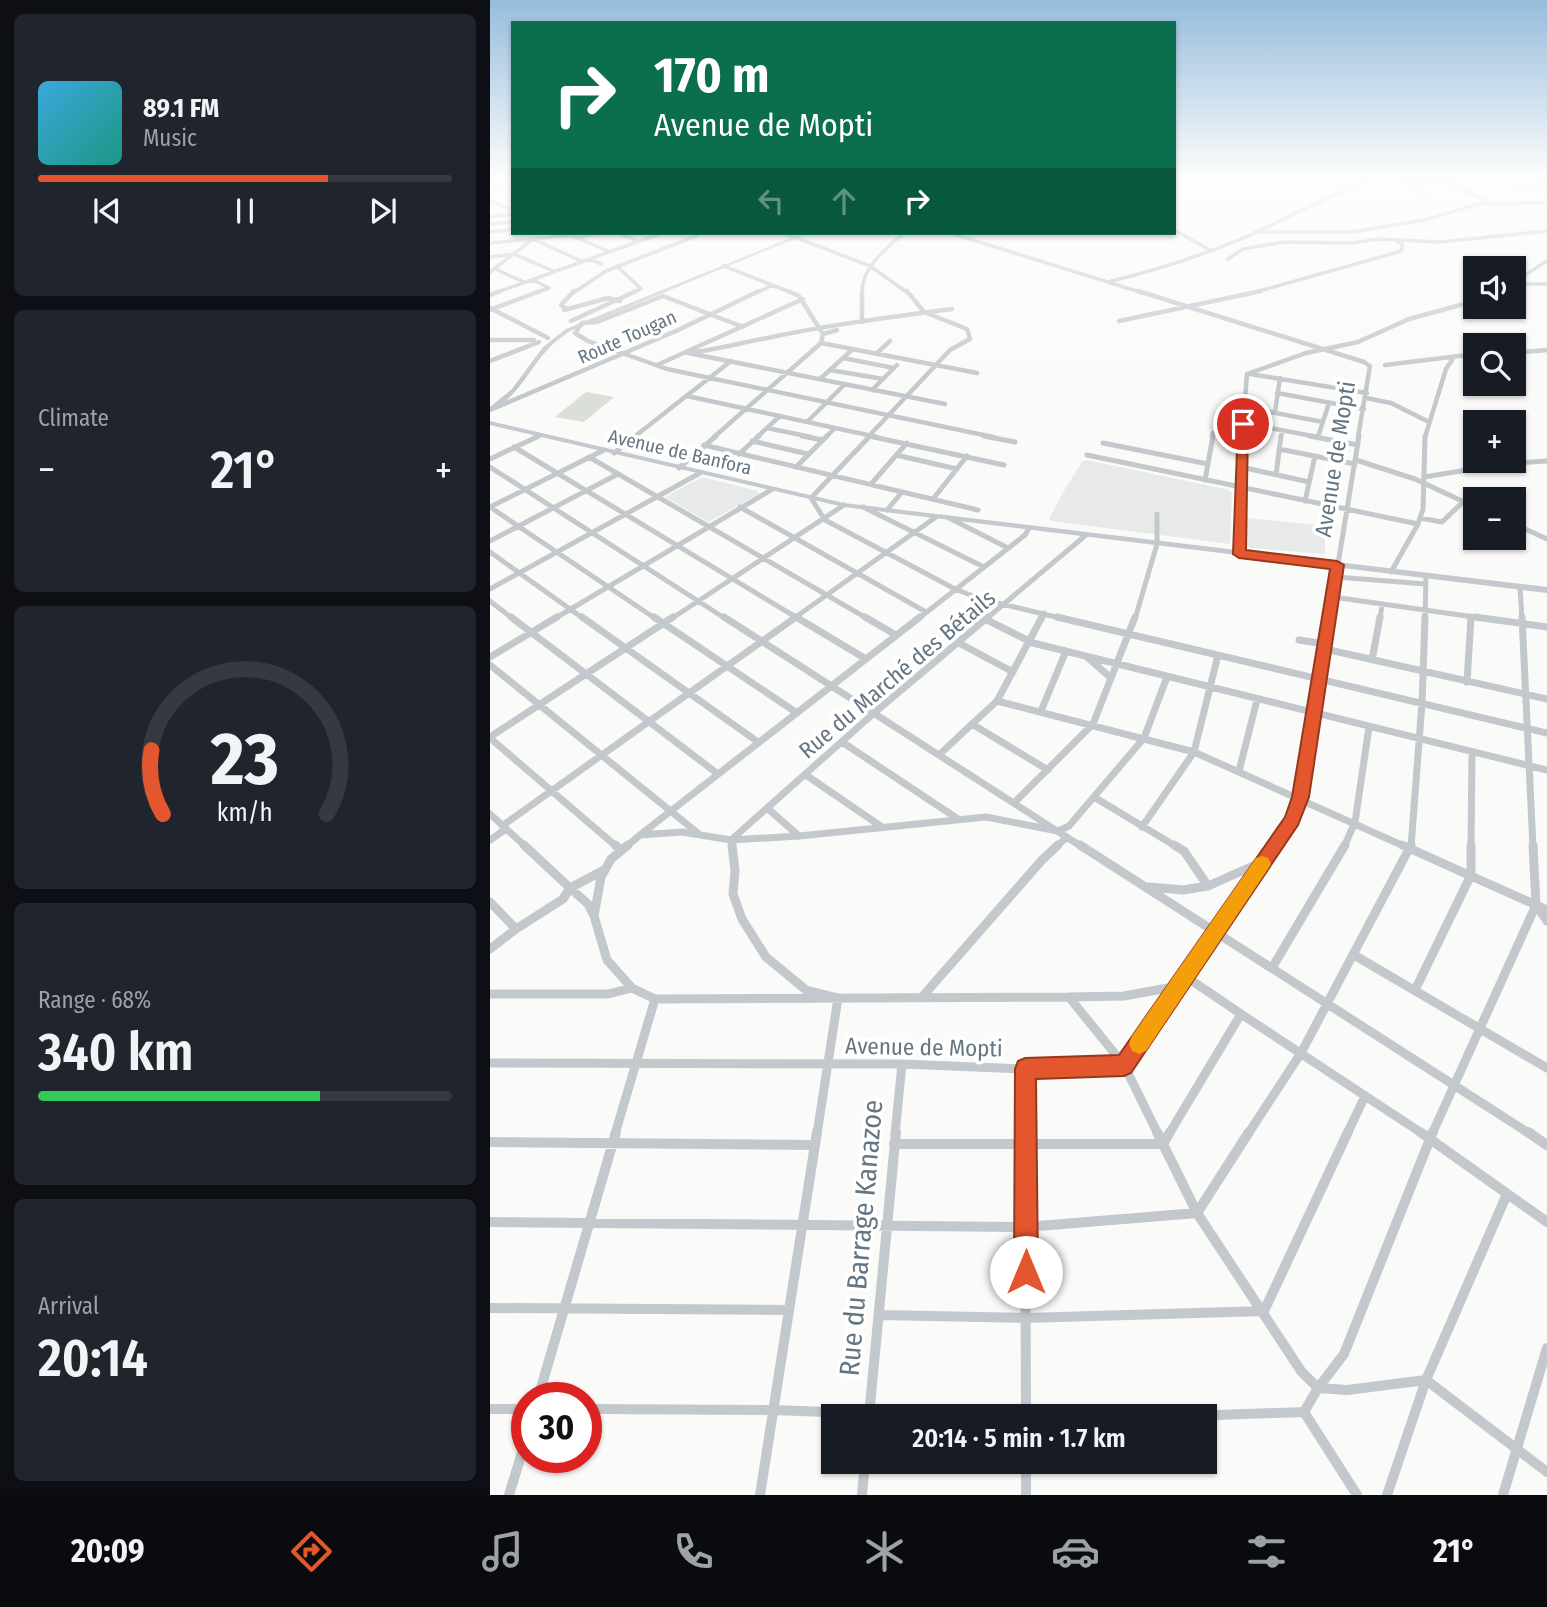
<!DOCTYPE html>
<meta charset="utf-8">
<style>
body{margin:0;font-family:"Fira Sans Condensed",sans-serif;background:#20242c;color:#f1f3f6;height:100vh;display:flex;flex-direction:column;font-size:26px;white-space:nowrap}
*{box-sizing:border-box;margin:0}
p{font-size:23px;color:#9ea1a6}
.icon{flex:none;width:38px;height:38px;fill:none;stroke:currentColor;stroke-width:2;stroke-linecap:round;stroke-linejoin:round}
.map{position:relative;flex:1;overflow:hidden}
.sheet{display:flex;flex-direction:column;gap:14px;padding:14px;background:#0d0f14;width:490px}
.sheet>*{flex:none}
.top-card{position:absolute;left:21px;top:21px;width:665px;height:214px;border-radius:0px;box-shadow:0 2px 5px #0004;background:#0b6e4f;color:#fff;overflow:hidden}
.buttons{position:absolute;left:973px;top:256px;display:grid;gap:14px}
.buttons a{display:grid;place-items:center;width:63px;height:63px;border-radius:0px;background:#171b24;box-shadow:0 2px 5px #0004;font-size:35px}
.speed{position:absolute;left:21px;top:1382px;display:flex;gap:14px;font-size:35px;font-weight:700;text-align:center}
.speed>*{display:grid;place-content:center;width:91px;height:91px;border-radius:50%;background:#171b24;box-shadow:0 2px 5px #0004;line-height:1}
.speed .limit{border:10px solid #d22;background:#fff;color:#111}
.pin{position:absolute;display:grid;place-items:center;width:60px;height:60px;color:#fff;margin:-30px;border:4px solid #fff;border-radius:50%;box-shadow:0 2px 7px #0007}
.me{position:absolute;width:77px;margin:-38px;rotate:0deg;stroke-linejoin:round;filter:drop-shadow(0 0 5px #0008)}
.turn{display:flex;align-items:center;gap:24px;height:147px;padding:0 28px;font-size:32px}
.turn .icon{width:91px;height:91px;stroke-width:2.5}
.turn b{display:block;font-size:49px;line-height:60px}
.lanes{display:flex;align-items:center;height:66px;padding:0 28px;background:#0003;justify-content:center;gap:35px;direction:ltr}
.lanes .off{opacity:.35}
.big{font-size:52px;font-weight:600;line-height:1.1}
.sheet .widget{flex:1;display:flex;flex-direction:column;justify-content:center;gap:10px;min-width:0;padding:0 24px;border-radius:10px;background:#20242c}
.sheet .dial{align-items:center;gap:0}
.dial svg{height:182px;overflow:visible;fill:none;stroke:#363941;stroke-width:7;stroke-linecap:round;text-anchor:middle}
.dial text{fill:#f1f3f6;stroke:none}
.song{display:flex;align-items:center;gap:21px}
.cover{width:84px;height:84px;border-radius:10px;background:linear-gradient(135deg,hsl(200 70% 55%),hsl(170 70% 35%))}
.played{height:7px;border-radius:4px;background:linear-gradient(90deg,#e4572e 70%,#363941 70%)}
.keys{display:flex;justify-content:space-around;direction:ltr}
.heat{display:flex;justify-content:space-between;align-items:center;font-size:38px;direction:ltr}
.charge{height:10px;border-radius:5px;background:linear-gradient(90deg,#34c759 68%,#363941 0)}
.trip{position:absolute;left:331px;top:1404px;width:396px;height:70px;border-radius:0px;background:#171b24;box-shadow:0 2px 5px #0004;font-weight:600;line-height:70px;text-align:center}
.dock{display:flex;height:112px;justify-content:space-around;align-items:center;background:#090b0e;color:#9ea1a6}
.dock .icon{width:49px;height:49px}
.dock .on{color:#e4572e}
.dock b{font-size:32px;color:#f1f3f6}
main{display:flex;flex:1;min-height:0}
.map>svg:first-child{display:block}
.built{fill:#e8e9e9}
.green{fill:#dadfd7}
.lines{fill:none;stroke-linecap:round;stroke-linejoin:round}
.minor-far5{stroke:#c3c8cc;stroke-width:3.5}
.minor-far4{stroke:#c3c8cc;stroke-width:4.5}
.minor-far3{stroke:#c3c8cc;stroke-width:5}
.minor-far2{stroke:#c3c8cc;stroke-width:7}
.minor-far1{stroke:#c3c8cc;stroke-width:9}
.minor{stroke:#c3c8cc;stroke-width:10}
.major{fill:#c3c9ce;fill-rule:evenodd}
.route{fill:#e4572e;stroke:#94391e;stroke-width:2}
.slow{fill:#f59e0b}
.labels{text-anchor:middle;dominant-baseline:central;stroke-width:7;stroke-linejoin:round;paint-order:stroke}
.far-street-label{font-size:19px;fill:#657683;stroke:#fff}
.street-label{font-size:23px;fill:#657683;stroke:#fff}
.near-street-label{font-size:28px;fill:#657683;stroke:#fff}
</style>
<main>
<section class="sheet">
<div class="widget">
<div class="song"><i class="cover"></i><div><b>89.1 FM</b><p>Music</p></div></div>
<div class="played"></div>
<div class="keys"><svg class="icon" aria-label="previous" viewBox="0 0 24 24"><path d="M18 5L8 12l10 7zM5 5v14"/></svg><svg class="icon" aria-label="pause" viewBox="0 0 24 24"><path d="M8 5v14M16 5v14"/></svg><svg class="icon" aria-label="next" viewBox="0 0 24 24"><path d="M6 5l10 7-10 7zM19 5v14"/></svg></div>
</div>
<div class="widget"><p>Climate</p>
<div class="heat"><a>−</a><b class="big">21°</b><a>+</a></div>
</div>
<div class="widget dial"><svg viewBox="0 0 100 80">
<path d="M14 69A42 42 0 1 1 86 69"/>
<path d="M14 69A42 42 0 0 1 9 41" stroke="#e4572e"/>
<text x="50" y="56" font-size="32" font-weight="700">23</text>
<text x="50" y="72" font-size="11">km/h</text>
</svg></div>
<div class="widget"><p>Range · 68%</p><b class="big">340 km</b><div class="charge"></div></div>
<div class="widget"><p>Arrival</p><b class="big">20:14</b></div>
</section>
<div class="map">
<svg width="1057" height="1495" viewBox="0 0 1057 1495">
<rect width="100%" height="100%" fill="#fafaf8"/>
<path class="built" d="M597,460L739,490L742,493L740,544L562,521L559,519L575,489L593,461Z
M212,477L268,491L269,494L218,522L175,497Z
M757,518L835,526V554L760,548L757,545Z"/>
<path class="green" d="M96,392L124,397L94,422L65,417Z"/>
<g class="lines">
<path class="minor-far5" d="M908,178L937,194
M950,178L996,201
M1012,178L1038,190
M1038,178L1057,187
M0,181L23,191
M920,184L954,180
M0,193L15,188
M0,201L23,210
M0,217L23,214
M0,224L23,222
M684,230L720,250
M0,232L23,229
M765,232H862L935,220L988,204L1057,203
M128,233L148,241
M294,233L380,266L418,293
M460,233L653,293
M78,234L118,251
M89,238L105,233
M0,243L43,239L91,261L101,260L112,264
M0,257L24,254L63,271
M738,259L753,249L794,242L863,243L888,239L950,242L1057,231
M127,266L151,289L142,293
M234,266L302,293
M5,269L34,282L45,281L59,288L45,293
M0,272L43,239L81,235
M618,282C663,271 708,257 751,239C797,219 840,194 888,178
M1024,282L1057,261
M1024,284H1057
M5,293L172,233
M83,293L116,271L206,236V233
M266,293L283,285
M372,293C372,266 395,251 413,233
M762,293L908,252L912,250V244L907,242"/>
<path class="minor-far4" d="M298,291L309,296L331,331
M372,291V322
M648,291L874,362L880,366L868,437
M0,295L10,291
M0,308L58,338
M77,309L71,305L84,291
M0,310L50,291
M74,310L118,298L130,301
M81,321L146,291
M629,321L771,291
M253,327L173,296L107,322L92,323L85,333L98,341L177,369L503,437
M0,340H44
M331,343L487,373
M387,353L400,341
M1024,353L1057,350
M353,358L404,368
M0,361L49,342
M167,365L313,299
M895,365L985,354
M340,370L393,379
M757,374L816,353L868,342L919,319L985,301
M760,374L877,393
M330,379L363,349
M382,390L407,365
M787,393L874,409
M197,396L387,437
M876,398L901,403L939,422
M455,404L198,353C225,350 250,343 277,338C338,325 400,317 462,309
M754,407L833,422
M0,410L186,331L269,291
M785,412L790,378
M317,422L355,384
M753,423L828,437
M277,428L321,437
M45,437L50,435
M144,437L241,361
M224,437L331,343L333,334L347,330
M267,437L290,416
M336,437L345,428
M378,437L460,350L480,339L477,329L434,312L417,291
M722,437L723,433L744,437
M752,437L757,374
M791,437L792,431
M828,437L839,403
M935,437L956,369L964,357"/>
<path class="minor-far3" d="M312,436L333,440
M379,436L514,465
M380,436L321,498L335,520L465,589L491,599L574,619
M494,436L525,442
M735,436L752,439
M819,436L868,445
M262,441L318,454
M613,443L718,464
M214,445L488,510
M24,447L309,619
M789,449L865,464
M124,453L146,436
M249,454L269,436
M406,455L467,469
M597,455L928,524
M99,457L378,619
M0,459L49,436
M866,460L925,479L985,507
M1014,464L1057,461
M0,467L236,619
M306,467L337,436
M751,467L819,482
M189,468L226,436
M786,475L791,436
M934,477L1008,465L1018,460
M715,480L723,436
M381,484L417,443
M443,499L477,456
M815,501L825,456
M0,507L166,619
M0,507L114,450
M250,507L436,612
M373,507L494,567
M397,510L412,492
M459,518L518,548
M930,518L952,522L974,501
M1024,524L1057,539
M0,541L128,474
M0,552L94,619
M749,553L752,436
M901,572L928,524L933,509L935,436
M846,577L936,584
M1030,587L1032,619
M0,589L210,473
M843,597L998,619
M0,601L23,619
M64,619L281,490
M181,619L354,505
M303,619L446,517
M428,619L535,535L539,528
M496,619L596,535
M551,619L554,613
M645,619L667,544V514
M839,619L869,436
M890,619L892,605
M935,619L936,576"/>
<path class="minor-far2" d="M21,617L228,774
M92,617L268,742
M164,617L307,713
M234,617L592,847
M306,617L376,659
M375,617L406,635
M567,617L1057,733
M985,617L1057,627
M1032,617L1043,847
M497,620L543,643L1057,770
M809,640L835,644
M469,643L523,672
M835,649L1057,699
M0,657L67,617
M597,657L621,678
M882,660L890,617
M0,665L209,834
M977,682L981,617
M507,701L704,752L916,847
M551,711L576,651
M482,724L507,701L552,617
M0,737L183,617
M0,738L127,847
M352,742L468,819
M449,755L482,724L558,770
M749,771L767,700
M316,775L392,827
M604,797L687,847
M524,803L603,724L645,617
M277,808L309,836
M0,814L36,847
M12,826L306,617
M652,827L704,752L728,655
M150,835L430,617
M0,840L16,829
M136,847L150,835L192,832L241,840L309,836L496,817L568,831L579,826L654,738L677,677
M242,847L241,840L384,713L498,617
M566,847L577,837
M784,847L802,820L810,798L839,617
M854,847L865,822L879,727
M921,847L932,703L935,617
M981,847L982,752"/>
<path class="minor-far1" d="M34,845L80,888L114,870
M125,845L131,850
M242,845L245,871L243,894L252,919L276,957L316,990L348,998L327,1134
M590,845L1040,1134
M912,845L1057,910
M718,886L772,862
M659,887L693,890L718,886L694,851L684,845
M0,902L26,929L0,949
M1046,905L1057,921
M26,929L73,899L80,888L98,904L103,914
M864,955L1057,1068
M782,968L855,845
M142,988L165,999L579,997L634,1065L668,1134
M925,990L981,875V845
M0,994H118L142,988L117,960L104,916L111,877L121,859L138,845
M432,997L552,860L568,845
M579,997L634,996L689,986
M751,1014L933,1134
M0,1063L412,1064L535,1069L634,1065L785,845
M535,1069V1134
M125,1134L165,999
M405,1134L412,1064
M679,1134L751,1014L695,976
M758,1134L811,1053L921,845
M857,1134L875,1096
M942,1134L1046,905L1043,845"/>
<path class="minor" d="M535,1132L536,1416
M667,1132L707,1213L811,1371L828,1388L857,1390L936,1380L1057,1472
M930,1132L940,1139L943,1132
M1038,1132L1057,1145
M0,1142L325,1145
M404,1144H673L680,1132
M0,1222L536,1227L707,1213L759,1132
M0,1308L299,1310
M389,1315L536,1318L774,1311L858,1132
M48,1398L126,1132
M0,1409H37
M96,1409L283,1410L443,1416
M814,1412L867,1495
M379,1416L406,1132
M699,1416L814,1412L828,1388L854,1354L940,1139L1057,1222
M536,1461V1495
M19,1495L37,1436
M270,1495L327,1132
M372,1495L375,1461
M897,1495L936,1380L1017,1194
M1013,1495L1057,1348"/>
<path class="major" d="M313,233H319L80,331C72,337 64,342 58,349C38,371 27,398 0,412V407L22,389L53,347L76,329Z
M0,421L354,503L1057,587V593L354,507L0,425Z"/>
</g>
<linearGradient id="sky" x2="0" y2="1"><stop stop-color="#96bcdc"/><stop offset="0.46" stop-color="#fdfdfc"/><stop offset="1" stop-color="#fdfdfc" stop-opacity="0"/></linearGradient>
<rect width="1057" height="387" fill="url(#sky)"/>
<path class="route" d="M753,420L758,424L756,550L847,561L854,565L819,797L808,825L641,1073L634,1076L546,1079L548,1272L545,1281L536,1285L528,1281L524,1272L525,1069L528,1061L535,1058L629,1055L795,817L802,797L840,569L749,558L743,554L748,424Z"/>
<path class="slow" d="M772,856L778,858L781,864L778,869L656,1051L649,1054L642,1051L639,1043L642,1036L766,858Z"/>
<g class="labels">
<g class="far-street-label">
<text transform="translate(137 337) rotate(-24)">Route Tougan</text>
<text transform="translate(190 452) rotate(13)">Avenue de Banfora</text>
</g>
<g class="street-label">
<text transform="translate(845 459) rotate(-81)">Avenue de Mopti</text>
<text transform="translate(407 674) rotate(-40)">Rue du Marché des Bétails</text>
<text transform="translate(434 1047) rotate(1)">Avenue de Mopti</text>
</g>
<g class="near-street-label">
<text transform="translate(371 1238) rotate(-85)">Rue du Barrage Kanazoe</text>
</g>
</g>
</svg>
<div class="buttons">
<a><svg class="icon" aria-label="sound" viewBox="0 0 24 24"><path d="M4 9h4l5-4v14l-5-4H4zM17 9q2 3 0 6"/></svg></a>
<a><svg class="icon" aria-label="search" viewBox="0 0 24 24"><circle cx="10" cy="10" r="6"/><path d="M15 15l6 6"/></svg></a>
<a>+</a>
<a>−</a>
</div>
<div class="speed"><div class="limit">30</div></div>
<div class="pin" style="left:753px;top:424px;background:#d93025"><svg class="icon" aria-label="arrive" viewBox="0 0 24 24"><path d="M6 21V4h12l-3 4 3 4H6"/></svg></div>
<svg class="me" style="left:536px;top:1272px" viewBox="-20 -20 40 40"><circle r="19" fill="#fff"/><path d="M0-13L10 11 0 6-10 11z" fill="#e4572e"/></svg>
<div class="trip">20:14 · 5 min · 1.7 km</div>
<div class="top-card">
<div class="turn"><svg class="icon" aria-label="right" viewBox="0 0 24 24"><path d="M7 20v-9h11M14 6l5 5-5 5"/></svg><div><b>170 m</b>Avenue de Mopti</div></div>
<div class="lanes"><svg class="icon off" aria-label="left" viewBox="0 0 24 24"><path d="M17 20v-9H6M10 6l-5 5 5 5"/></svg><svg class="icon off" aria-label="ahead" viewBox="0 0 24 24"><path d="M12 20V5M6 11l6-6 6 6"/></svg><svg class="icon" aria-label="right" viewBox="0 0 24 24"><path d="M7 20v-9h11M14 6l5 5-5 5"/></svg></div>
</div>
</div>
</main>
<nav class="dock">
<b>20:09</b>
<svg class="icon on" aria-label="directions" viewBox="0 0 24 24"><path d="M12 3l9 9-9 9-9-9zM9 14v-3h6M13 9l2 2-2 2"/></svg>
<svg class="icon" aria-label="music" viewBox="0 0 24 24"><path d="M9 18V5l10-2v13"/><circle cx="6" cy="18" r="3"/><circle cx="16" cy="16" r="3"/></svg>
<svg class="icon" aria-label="phone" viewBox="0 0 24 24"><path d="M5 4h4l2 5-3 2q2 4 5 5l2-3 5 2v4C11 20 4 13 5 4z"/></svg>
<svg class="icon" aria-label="climate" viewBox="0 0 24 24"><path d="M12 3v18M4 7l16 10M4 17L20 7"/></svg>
<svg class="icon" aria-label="car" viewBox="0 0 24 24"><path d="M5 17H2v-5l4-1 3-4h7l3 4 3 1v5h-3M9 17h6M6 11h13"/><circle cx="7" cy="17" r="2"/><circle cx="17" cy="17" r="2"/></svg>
<svg class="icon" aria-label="filters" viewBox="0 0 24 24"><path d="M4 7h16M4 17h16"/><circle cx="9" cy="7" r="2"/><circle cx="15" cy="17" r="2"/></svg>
<b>21°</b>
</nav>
